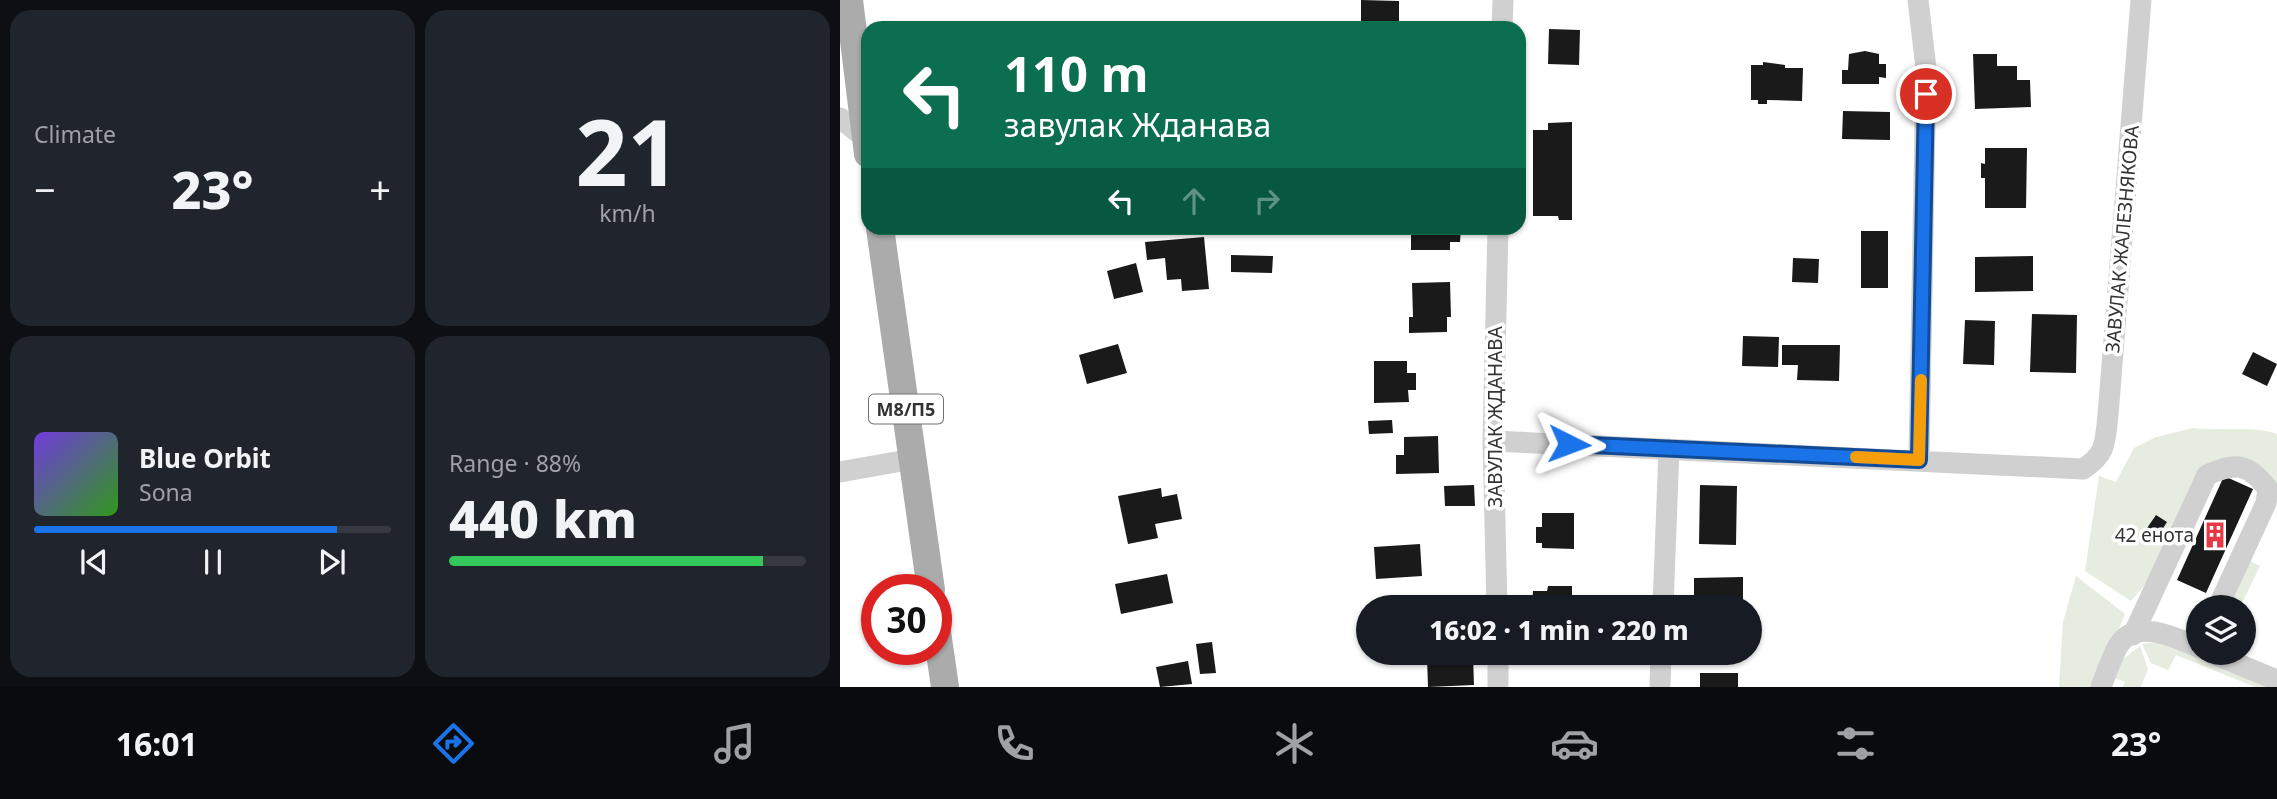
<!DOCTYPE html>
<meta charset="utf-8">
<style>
body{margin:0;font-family:"Noto Sans",sans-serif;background:#20242c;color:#f1f3f6;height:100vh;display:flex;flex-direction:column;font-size:26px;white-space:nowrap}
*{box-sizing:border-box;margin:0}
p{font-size:23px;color:#9ea1a6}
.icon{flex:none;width:38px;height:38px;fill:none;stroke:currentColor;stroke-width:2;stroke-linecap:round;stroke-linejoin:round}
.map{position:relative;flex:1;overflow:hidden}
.details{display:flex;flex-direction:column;gap:10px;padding:10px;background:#0d0f14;width:840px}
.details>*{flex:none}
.banner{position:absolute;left:21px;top:21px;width:665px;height:214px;border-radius:21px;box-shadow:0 2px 5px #0004;background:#0b6e4f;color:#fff;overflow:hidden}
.fabs{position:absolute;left:1346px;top:595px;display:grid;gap:14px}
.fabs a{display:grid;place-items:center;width:70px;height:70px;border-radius:50%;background:#171b24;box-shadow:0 2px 5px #0004;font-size:35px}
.speed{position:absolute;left:21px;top:574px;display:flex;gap:14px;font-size:35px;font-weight:700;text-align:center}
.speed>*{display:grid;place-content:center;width:91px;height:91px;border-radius:50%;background:#171b24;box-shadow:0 2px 5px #0004;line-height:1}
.speed .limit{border:10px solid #d22;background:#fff;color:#111}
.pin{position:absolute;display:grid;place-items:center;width:60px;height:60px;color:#fff;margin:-30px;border:4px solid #fff;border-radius:50%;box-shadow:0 2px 7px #0007}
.me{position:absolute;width:77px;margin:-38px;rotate:93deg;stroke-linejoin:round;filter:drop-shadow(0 0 5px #0008)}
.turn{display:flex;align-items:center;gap:24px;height:147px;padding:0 28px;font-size:32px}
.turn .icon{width:91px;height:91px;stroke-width:2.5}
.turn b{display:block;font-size:49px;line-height:60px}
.lanes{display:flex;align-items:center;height:66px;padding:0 28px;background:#0003;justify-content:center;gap:35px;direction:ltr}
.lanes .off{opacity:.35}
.big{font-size:52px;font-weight:800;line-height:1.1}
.details .card{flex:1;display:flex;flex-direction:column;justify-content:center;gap:10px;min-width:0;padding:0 24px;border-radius:21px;background:#20242c}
.details .dial{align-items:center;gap:0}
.dial b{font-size:91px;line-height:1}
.song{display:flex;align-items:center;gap:21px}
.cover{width:84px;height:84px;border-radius:10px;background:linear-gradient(135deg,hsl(260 70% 55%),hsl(110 70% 35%))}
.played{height:7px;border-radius:4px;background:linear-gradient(90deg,#1a73e8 85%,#363941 85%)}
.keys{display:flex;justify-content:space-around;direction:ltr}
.heat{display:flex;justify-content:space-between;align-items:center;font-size:38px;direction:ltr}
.charge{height:10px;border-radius:5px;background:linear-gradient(90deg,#34c759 88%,#363941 0)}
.details .tiles{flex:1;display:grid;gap:10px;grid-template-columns:repeat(2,1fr)}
.trip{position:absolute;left:516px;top:595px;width:406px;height:70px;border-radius:35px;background:#171b24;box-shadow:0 2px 5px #0004;font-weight:800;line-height:70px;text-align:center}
.tab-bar{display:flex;height:112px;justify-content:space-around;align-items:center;background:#090b0e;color:#9ea1a6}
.tab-bar .icon{width:49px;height:49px}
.tab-bar .on{color:#1a73e8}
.tab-bar b{font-size:32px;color:#f1f3f6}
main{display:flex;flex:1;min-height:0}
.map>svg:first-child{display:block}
.green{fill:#e6ecdf}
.building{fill:#1a1a1a}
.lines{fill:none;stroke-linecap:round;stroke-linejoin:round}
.minor{stroke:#d0d0d0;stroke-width:21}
.major{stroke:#ababab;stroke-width:28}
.route-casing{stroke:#114b97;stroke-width:18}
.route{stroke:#1a73e8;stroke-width:12}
.slow{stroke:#f59e0b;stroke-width:12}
.labels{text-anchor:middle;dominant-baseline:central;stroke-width:7;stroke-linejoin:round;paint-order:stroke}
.shield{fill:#fff;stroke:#707070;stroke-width:2}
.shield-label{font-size:18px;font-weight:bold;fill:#333}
.street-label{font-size:19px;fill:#333;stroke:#fff}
.poi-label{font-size:19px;fill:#333;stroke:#fff;text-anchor:end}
</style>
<main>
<section class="details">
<div class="tiles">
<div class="card"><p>Climate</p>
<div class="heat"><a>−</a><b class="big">23°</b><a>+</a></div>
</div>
<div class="card dial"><b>21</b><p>km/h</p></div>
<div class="card">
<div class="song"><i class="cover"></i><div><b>Blue Orbit</b><p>Sona</p></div></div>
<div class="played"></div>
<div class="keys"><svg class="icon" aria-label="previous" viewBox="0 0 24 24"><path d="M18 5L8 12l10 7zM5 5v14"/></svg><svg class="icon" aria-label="pause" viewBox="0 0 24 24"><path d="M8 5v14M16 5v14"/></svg><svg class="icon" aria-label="next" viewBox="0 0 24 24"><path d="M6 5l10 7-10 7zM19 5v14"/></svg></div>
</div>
<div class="card"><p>Range · 88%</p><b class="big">440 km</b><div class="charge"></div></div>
</div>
</section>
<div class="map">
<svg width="1437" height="687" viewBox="0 0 1437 687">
<rect width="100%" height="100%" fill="#fff"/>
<path class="green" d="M1353,428C1381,432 1412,425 1437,434V484L1378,463L1314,574L1291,601L1245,571L1259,476L1276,482L1294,448L1316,437Z
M1410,561L1420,566L1400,607H1390Z
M1236,576L1285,614L1255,687H1219L1223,622Z
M1315,642L1325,643L1432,687H1415L1336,655L1328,670L1311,663L1302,644Z
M1300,646L1308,669L1301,687H1283L1285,682L1275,678L1282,660Z"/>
<path class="building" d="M521,0L559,1V28H521Z
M709,29L740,30L739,65L708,64Z
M1025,51L1039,54V64H1046V78L1039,77V84H1002V70H1008L1009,54Z
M1133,54H1157V66H1177V80H1190L1191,107L1135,109Z
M923,62L945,65V68H963L962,101L927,100V104H918V100H911V65H923Z
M1003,111L1050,112V140L1002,139Z
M732,122V220H719L718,216H693V130H708V123Z
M1145,148H1187L1186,208H1145V178H1141V163L1145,164Z
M571,228H621L620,242H610V250H571Z
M1021,231H1048V288H1021Z
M364,237L369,289L342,291L341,279L327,280L325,258L307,260L305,242Z
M391,255L433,256L432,273L391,272Z
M1193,256V291L1135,292V257Z
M953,258L979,259L978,283L952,282Z
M296,263L303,292L274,299L267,271Z
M610,282L611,317H607V332L569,333V317H573L572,283Z
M1192,314L1237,315L1236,373L1190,372Z
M1125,320L1155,321L1154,365L1123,364Z
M903,336L939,337L938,367L902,366Z
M278,344L287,373L247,384L239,355Z
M942,345H1000L999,381L957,380L958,365H942Z
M1413,352L1437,364L1427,386L1402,374Z
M534,361H567V373H576V390H568L569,402L534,403Z
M552,420L553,433L529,434L528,421Z
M598,436L599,473L556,474V455H564V437Z
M1384,476L1413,489L1366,593L1337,580Z
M634,485L635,506H605L604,486Z
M860,485L897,486L896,545L859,544Z
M321,488L322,497L337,494L342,519L315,524L318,538L288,544L278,496Z
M702,513H734V549L702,548V543H696V527H702Z
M1316,515L1327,522L1317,538L1305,531Z
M580,544L582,576L536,579L534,547Z
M327,574L333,603L281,614L275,584Z
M903,577V607H854V578Z
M708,586H732V607H692L693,591H707Z
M595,601V607H546V605Z
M372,642L376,673L360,674L356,644Z
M633,656L634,685L588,687L587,658Z
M348,661L352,684L320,687L316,667Z
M860,673H898V687H860Z"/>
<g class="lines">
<path class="minor" d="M1078,0L1086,68L1079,460
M662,28L663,0
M0,118L25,138
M653,441L1243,469C1267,454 1265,441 1268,415L1301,0
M0,472L73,459
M657,607L653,441L658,228
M823,607L829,449
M1293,635L1367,475C1396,462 1408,463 1428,489L1426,503L1378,607
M658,653V687
M1371,653L1437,680
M820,687L821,653
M1261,687C1266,674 1271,659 1278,646C1295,617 1336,638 1358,647"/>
<path class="major" d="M9,0L28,154
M40,228L91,590
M96,625L105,687"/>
</g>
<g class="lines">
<g class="route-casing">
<path id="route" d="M729,444L1079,460L1086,94"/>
</g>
<use href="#route" class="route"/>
<path class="slow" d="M1016,457L1079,460L1081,380"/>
</g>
<defs>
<g id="building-bare" transform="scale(2.1)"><path d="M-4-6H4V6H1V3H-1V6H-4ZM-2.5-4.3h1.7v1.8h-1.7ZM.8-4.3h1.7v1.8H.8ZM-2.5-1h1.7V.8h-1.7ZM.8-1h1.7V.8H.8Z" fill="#e63946" stroke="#fff" stroke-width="2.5" paint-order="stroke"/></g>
</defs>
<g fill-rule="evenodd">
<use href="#building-bare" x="1375" y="535"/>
</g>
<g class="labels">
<rect class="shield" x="29" y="394.5" width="74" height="29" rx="5"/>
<g class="shield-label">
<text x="66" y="409">М8/П5</text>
</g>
<g class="street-label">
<text transform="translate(1282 239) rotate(-85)">ЗАВУЛАК ЖАЛЕЗНЯКОВА</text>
<text transform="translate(655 417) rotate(-90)">ЗАВУЛАК ЖДАНАВА</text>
</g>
<g class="poi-label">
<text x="1354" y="535">42 енота</text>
</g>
</g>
</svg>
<div class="fabs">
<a><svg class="icon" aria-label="layers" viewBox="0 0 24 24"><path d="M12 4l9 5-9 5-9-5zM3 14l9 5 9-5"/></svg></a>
</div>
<div class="speed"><div class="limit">30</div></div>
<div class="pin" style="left:1086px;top:94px;background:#d93025"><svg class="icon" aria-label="arrive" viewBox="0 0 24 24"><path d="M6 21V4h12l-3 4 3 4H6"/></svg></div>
<svg class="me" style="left:729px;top:444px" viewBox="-20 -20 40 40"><path d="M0-17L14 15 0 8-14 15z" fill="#1a73e8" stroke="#fff" stroke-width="4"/></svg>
<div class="trip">16:02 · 1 min · 220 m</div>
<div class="banner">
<div class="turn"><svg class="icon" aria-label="left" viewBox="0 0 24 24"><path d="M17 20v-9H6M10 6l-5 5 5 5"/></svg><div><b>110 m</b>завулак Жданава</div></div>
<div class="lanes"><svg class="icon" aria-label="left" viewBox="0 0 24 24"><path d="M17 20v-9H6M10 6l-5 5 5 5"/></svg><svg class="icon off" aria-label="ahead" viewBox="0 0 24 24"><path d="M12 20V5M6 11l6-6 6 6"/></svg><svg class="icon off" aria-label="right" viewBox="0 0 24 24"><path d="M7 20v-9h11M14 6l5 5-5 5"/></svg></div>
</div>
</div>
</main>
<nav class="tab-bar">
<b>16:01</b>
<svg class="icon on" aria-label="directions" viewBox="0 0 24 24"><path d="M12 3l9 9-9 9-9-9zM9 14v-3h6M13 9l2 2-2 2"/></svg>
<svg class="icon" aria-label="music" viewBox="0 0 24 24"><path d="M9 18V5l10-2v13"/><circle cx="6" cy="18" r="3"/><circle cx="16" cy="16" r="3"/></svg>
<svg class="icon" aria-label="phone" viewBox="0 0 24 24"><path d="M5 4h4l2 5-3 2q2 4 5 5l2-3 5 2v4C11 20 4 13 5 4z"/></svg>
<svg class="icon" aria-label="climate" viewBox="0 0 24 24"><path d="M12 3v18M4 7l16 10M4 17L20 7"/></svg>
<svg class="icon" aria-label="car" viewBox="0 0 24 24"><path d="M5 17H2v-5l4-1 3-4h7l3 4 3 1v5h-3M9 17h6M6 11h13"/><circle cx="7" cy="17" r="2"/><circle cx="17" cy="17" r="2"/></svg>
<svg class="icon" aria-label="filters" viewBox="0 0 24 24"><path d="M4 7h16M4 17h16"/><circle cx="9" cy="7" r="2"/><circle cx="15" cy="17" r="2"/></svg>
<b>23°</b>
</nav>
